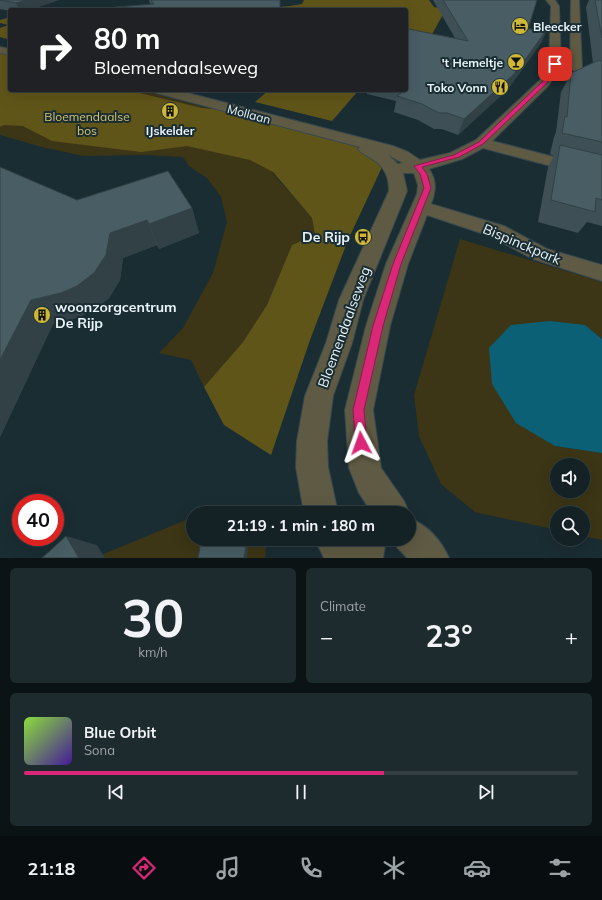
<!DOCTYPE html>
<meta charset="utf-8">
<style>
body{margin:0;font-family:Mulish,sans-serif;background:#1d2a2e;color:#f1f3f6;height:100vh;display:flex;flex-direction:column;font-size:15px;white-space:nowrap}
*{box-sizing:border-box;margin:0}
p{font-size:13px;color:#9da4a7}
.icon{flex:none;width:22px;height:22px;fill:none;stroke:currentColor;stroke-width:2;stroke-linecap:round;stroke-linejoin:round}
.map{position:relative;height:558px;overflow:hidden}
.details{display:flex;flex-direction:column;gap:10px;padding:10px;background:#0b1315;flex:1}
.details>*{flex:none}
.guide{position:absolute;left:8px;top:8px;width:400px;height:84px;border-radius:4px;box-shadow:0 4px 16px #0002,0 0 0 1px #333f43;background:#202124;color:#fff;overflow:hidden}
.fabs{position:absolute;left:550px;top:458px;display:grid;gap:8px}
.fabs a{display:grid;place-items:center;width:40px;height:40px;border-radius:50%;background:#142226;box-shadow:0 4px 16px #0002,0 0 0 1px #333f43;font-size:20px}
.speed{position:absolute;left:12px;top:494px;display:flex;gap:8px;font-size:20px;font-weight:700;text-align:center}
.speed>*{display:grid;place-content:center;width:52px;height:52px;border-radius:50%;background:#142226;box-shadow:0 4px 16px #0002,0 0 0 1px #333f43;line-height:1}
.speed .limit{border:6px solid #d22;background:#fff;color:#111}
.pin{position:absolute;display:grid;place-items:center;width:34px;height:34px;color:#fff;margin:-17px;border-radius:8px;box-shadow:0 2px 6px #0006}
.me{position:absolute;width:44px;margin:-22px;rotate:356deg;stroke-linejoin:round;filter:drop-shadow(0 0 3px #0008)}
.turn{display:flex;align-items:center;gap:14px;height:84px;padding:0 20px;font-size:18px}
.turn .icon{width:52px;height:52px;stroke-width:2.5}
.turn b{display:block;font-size:28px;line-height:34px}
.big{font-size:30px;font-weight:700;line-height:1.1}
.details .card{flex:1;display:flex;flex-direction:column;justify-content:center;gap:6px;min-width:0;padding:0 14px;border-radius:6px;background:#1d2a2e}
.details .dial{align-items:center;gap:0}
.dial b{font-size:52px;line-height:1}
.song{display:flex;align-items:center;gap:12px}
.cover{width:48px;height:48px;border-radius:6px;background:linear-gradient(135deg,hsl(90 70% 55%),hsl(260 70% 35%))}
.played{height:4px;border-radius:2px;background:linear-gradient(90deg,#db2777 65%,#333f43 65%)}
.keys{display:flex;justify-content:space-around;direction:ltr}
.heat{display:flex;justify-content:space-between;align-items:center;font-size:22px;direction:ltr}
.details .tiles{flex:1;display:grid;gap:10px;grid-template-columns:1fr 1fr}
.card:last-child{grid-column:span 2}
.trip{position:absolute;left:186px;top:506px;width:230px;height:40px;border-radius:20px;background:#142226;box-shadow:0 4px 16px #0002,0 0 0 1px #333f43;font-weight:700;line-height:40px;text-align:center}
.dock{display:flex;height:64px;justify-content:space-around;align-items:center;background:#080e0f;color:#9da4a7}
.dock .icon{width:28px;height:28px}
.dock .active{color:#db2777}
.dock b{font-size:18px;color:#f1f3f6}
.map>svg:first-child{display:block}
.green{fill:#3c3616;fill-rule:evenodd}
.forest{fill:#605519}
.water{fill:#0b6075}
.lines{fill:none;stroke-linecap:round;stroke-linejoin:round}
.minor-casing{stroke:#37494f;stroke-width:2}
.minor{fill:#5e5a43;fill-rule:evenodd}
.wall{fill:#3e5056}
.shaded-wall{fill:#324146}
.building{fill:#485d64;stroke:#324146}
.route{fill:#db2777;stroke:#8e194d}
.labels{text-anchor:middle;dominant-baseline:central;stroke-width:4;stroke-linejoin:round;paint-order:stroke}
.far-poi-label{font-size:12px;font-weight:bold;fill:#e8f4f8;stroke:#1a2d33;text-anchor:end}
.far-street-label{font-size:12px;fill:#e8f4f8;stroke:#1a2d33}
.far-park-label{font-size:12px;fill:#d4c36d;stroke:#1a2d33}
.poi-label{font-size:14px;font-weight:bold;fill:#e8f4f8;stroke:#1a2d33;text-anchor:end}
.street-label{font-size:14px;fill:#e8f4f8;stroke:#1a2d33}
</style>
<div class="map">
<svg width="602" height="558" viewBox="0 0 602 558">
<rect width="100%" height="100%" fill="#1a2d33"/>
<path class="green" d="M0,53L10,90H143L296,133L309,188L271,171L312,218L315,235L292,245L267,305L243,342L204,387L191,360L159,353L183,328L213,273L227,222L221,197L207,178L189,166L183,157L146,155L83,156L42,147L0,135Z
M460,239L602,282V339L585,325L555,446L602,453V540L583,536V513H557V530L475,512L441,484L419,436L414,395ZM557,465H583V491H557Z
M193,517V539H267L265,558H94Z"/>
<path class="forest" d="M304,0H429L434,7L446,9L425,47L406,44V10H237L290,6L302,4Z
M10,17V40L0,37V28L8,25L0,23V20Z
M0,50L10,53V90H127L202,108L225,110L351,143L362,148L383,165L348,240L310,340L271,455L224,425L204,387L243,342L267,305L292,245L315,235L312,218L273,172L250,160L187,146L141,152L52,141L23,126L4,125L0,127Z
M269,90H359L332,121L255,102Z"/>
<path class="water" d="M550,321L585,325L602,339V453L555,446L516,423L492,384L489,348L511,325Z"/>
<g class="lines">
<g class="minor-casing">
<path id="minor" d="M546,0H555L559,6L561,64L549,85L492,141L585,165L602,167V177L585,175L483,148L462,159L429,169C437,181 436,191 431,204L504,226L547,249L602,265V281L533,259L490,236L427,215L408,264L390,326L373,410L381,468L404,501L409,513H372L359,493L349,468L345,410L366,326L386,264L417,194L418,185L414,173H403L407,191L363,300L352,343L333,396L327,441L328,467L338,513H304L296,467L297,441L305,396L326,343L339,300L389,191C389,174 383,165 369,157C364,154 361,153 358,149L360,147L156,93L155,90H176L393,146L408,152L420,160L450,153L476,140L540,80L549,64L551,6ZM388,155L403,163L398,164Z
M571,0H579L582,68L576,72L570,68Z
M0,47L10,49V55L0,53Z
M409,518C427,525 441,540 449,558H407L397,547L394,539H409Z
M315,539H386L383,558H324Z"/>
</g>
<use href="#minor" class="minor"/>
</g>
<path class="wall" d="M0,0H59L29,10H10V11L0,9Z
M149,0H280L150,4Z
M433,0H537L528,29H547L541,43L519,74L507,90L458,135L442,129H434L418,120L394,112L396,101L367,94V90H406V31L455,38Z
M589,0H602V226L587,222L578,233L538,222L548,167L554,156L550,154L554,137L556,132L561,92L571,73L593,63L586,7Z
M0,167L77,200L192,208L199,233L159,249L157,245L123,258L120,280L109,298L94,310L79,317L53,324L0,437Z"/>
<path class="shaded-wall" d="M26,0H59L29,10H19L16,3Z
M547,29L541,43L519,74L507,90L458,135L464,119Z
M192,208L199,233L159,249L149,224Z
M147,220L157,245L123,258L120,280L109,298L94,310L79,317L53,324L0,437V360L31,300L110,233Z
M66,536L97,545L105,558H79Z
M246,547L248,549L247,558H244Z"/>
<path class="building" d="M0,0H26L16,3Z
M151,0H280V10H109L116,7L154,4Z
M443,0H537L528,29H547L525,60L513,75L464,119L447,113H439L422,104L397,96L408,88L406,87V31L409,29L468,41Z
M595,0H602V38Z
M599,60L602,61V142L562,133L565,116L567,117L571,73Z
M560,145L602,155V200L596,198L595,212L551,200Z
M0,167L77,200L168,171L192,208L149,224L147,220L110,233L106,255L94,273L77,286L61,293L31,300L0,360Z
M66,536L79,558H42Z
M201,541L246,547L244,558H198Z"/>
<path class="route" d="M553,62L557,64L547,83L483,144L459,157L422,167L427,174L431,188L401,264L383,326L364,410L367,443L365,447L361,449L356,447L353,410L373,326L393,264L424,188L420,174L414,166L454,155L479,142L543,81Z"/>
<defs>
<g id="hotel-disc" transform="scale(0.9)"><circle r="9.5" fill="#cfb837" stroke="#1a2d33"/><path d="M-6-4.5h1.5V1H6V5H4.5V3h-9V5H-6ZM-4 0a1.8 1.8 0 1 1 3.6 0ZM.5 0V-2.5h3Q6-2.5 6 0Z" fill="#111"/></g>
<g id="bar-disc" transform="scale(0.9)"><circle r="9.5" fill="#cfb837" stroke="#1a2d33"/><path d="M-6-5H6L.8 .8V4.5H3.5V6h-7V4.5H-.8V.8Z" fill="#111"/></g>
<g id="restaurant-disc" transform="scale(0.9)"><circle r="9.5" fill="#cfb837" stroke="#1a2d33"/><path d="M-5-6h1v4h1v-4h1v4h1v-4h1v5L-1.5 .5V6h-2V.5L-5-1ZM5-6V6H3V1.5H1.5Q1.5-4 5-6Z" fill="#111"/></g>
<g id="building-disc" transform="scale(0.9)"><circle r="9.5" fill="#cfb837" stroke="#1a2d33"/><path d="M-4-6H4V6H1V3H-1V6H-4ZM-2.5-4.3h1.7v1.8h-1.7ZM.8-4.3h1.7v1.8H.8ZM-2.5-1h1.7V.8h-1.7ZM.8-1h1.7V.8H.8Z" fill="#111"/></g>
<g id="bus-disc" transform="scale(0.9)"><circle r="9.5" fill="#cfb837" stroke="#1a2d33"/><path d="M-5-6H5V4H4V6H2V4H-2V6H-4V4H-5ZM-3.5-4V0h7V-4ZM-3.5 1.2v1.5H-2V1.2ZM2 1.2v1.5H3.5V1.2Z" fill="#111"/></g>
</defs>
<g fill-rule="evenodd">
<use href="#hotel-disc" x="520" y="26"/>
<use href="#bar-disc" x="516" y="62"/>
<use href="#restaurant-disc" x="500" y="87"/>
<use href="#building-disc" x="170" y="111"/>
<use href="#bus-disc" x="363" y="237"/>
<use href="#building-disc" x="42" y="315"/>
</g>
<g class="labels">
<g class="far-poi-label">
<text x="533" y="26" text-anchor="start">Bleecker</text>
<text x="503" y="62">'t Hemeltje</text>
<text x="487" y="87">Toko Vonn</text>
<text x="170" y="130" text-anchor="middle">IJskelder</text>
</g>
<g class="far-street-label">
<text transform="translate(249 114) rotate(15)">Mollaan</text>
</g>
<g class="far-park-label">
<text x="87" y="116">Bloemendaalse<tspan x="87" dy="14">bos</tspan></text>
</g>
<g class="poi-label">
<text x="350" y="237">De Rijp</text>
<text x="55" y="307" text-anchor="start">woonzorgcentrum<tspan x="55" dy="16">De Rijp</tspan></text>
</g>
<g class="street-label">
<text transform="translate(522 244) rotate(23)">Bispinckpark</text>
<text transform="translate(344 327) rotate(-70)">Bloemendaalseweg</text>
</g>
</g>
</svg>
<div class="fabs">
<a><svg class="icon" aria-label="sound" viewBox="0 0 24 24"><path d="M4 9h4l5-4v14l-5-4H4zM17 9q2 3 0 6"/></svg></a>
<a><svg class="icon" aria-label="search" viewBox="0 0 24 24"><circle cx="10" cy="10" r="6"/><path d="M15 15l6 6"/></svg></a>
</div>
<div class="speed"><div class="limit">40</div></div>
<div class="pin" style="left:555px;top:64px;background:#d93025"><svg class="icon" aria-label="arrive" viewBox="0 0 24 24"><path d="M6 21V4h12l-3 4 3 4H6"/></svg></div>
<svg class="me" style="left:361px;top:443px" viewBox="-20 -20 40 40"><path d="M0-17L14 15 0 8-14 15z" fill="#db2777" stroke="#fff" stroke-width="4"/></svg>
<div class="trip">21:19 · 1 min · 180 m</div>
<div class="guide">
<div class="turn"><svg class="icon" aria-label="right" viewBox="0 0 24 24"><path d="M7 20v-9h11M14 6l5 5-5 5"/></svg><div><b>80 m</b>Bloemendaalseweg</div></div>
</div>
</div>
<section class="details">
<div class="tiles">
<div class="card dial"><b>30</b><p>km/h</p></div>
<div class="card"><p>Climate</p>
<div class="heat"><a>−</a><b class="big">23°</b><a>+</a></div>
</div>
<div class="card">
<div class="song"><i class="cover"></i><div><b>Blue Orbit</b><p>Sona</p></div></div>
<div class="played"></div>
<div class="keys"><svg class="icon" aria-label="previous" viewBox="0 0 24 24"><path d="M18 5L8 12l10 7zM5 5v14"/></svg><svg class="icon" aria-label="pause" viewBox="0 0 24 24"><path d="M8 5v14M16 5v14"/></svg><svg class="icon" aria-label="next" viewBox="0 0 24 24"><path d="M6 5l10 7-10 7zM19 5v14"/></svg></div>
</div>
</div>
</section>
<nav class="dock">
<b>21:18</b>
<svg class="icon active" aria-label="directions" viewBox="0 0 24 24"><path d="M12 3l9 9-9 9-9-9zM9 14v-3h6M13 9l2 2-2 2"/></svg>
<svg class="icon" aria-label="music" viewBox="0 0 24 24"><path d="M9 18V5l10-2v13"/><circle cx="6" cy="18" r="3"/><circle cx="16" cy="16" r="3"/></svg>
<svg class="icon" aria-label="phone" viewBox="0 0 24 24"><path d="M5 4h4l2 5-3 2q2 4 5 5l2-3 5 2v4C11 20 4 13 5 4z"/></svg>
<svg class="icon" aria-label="climate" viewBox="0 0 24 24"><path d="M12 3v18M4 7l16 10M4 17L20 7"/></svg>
<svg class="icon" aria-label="car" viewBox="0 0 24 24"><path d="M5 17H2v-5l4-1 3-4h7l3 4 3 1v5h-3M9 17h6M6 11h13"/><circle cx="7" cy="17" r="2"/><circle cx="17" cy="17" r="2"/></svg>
<svg class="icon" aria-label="filters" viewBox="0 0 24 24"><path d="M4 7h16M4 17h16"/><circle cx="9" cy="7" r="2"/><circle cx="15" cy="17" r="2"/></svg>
</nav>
